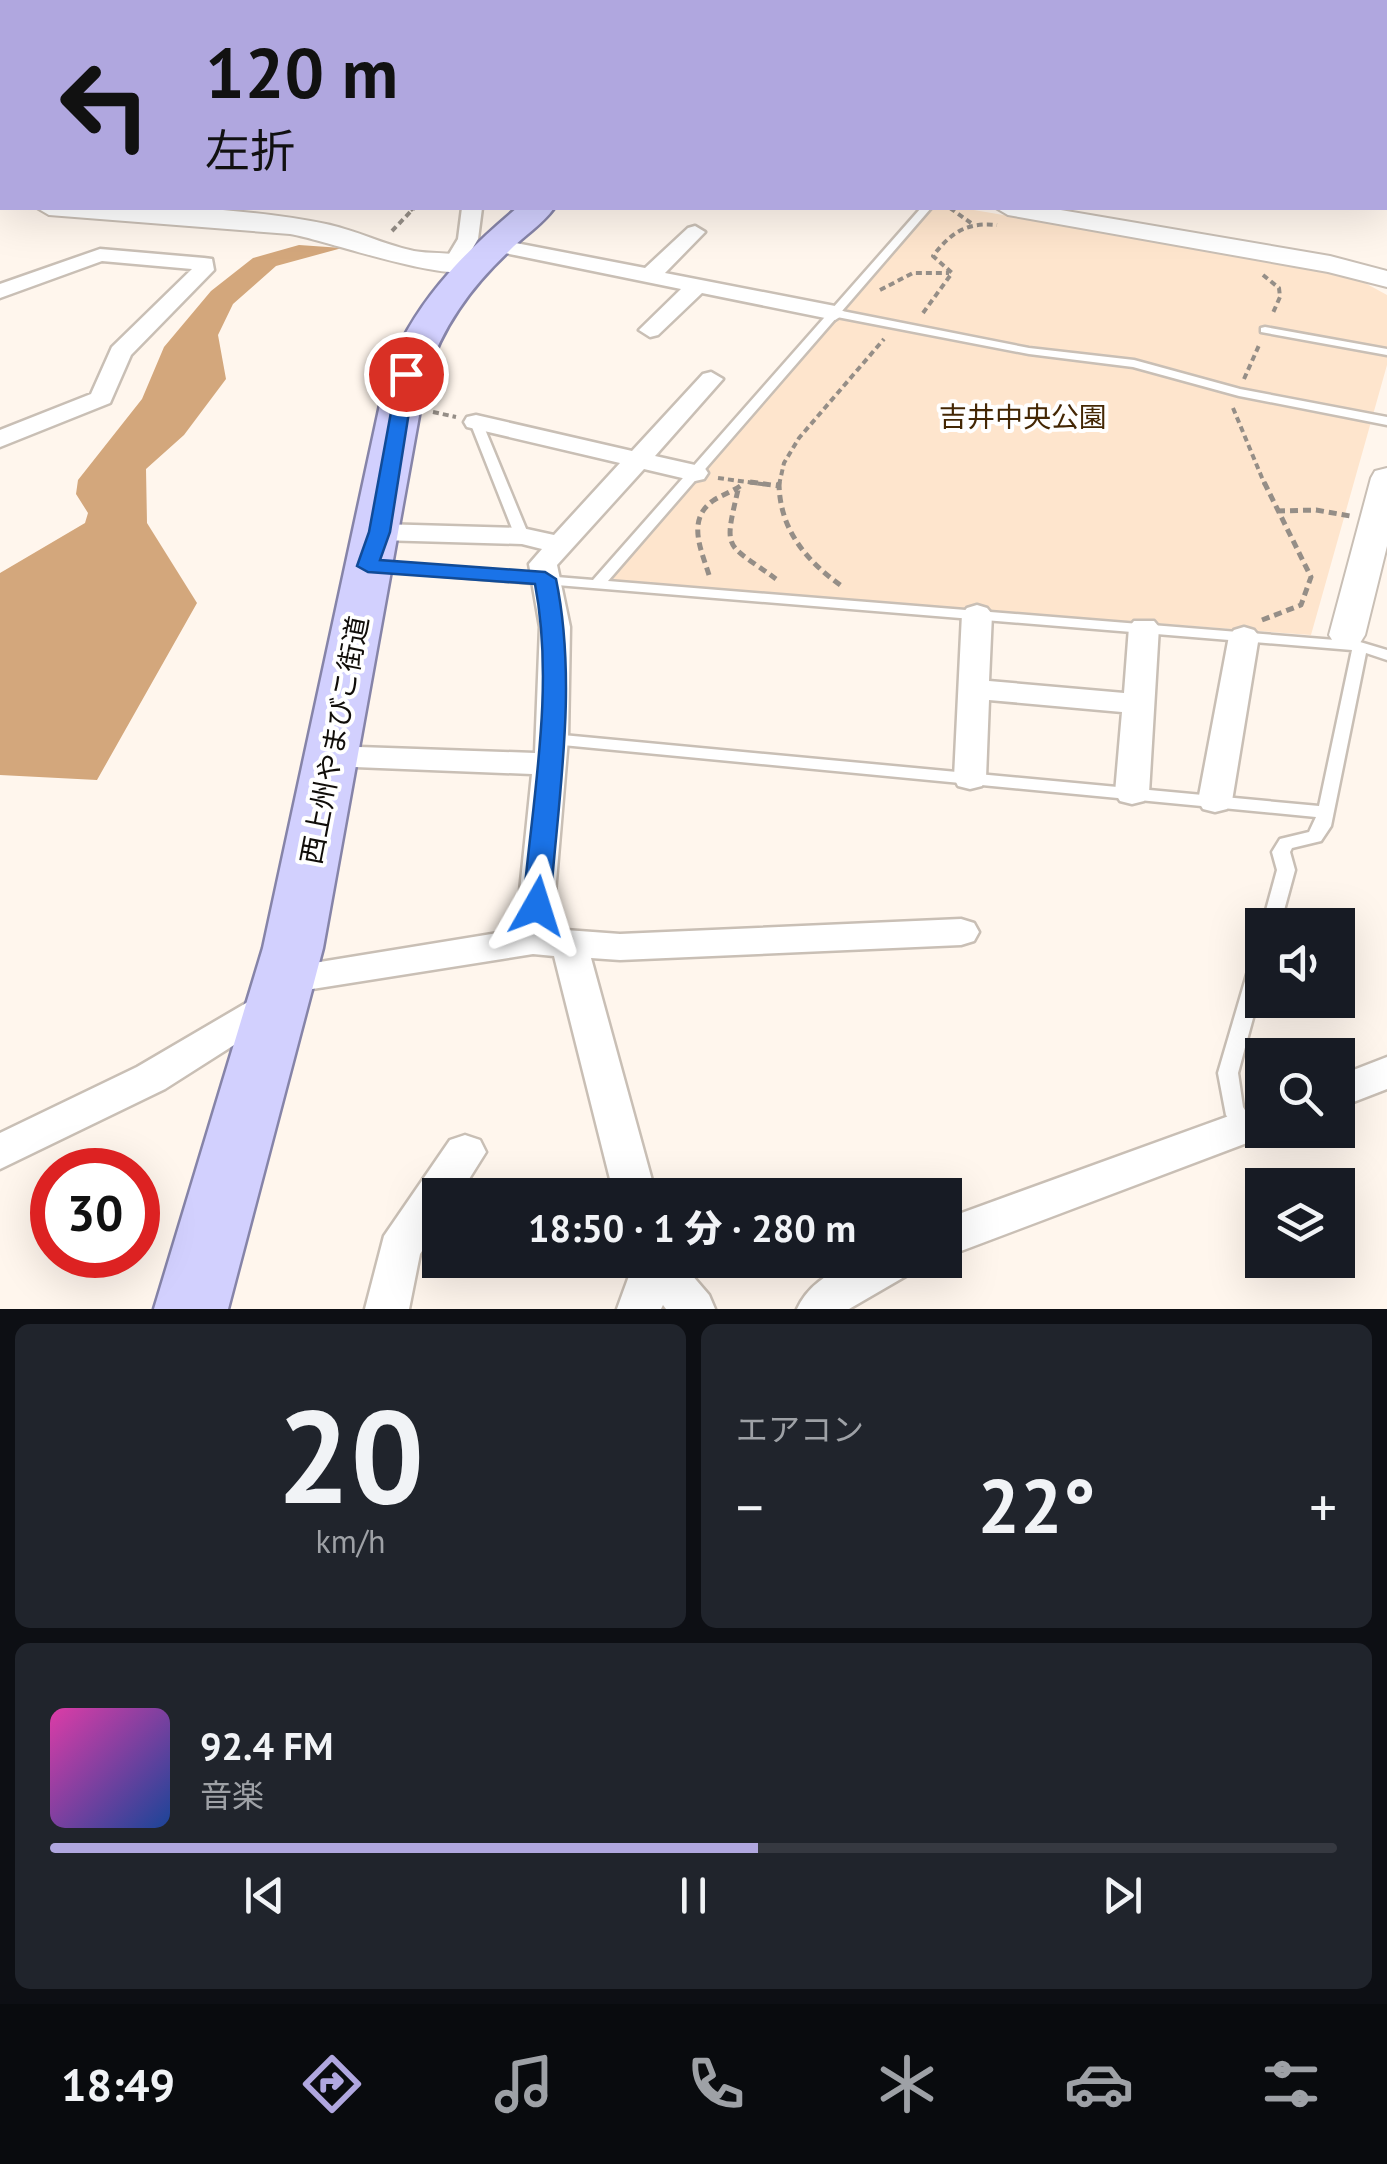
<!DOCTYPE html>
<html lang="ja">
<meta charset="utf-8">
<style>
body{margin:0;font-family:"PT Sans","Noto Sans JP",sans-serif;background:#20242c;color:#f1f3f6;height:100vh;display:flex;flex-direction:column;font-size:38px;white-space:nowrap}
*{box-sizing:border-box;margin:0}
p{font-size:32px;color:#9ea1a6}
.icon{flex:none;width:55px;height:55px;fill:none;stroke:currentColor;stroke-width:2;stroke-linecap:round;stroke-linejoin:round}
.map{position:relative;height:1309px;overflow:hidden}
.sheet{display:flex;flex-direction:column;gap:15px;padding:15px;background:#0d0f14;flex:1}
.sheet>*{flex:none}
.top-card{position:absolute;left:0px;top:0px;width:1388px;height:210px;box-shadow:0 10px 40px #0002;background:#b0a7df;color:#111;overflow:hidden}
.tools{position:absolute;left:1245px;top:908px;display:grid;gap:20px}
.tools a{display:grid;place-items:center;width:110px;height:110px;border-radius:0px;background:#171b24;box-shadow:0 10px 40px #0002;font-size:50px}
.speed{position:absolute;left:30px;top:1148px;display:flex;gap:20px;font-size:50px;font-weight:700;text-align:center}
.speed>*{display:grid;place-content:center;width:130px;height:130px;border-radius:50%;background:#171b24;box-shadow:0 10px 40px #0002;line-height:1}
.speed .limit{border:15px solid #d22;background:#fff;color:#111}
.pin{position:absolute;display:grid;place-items:center;width:85px;height:85px;color:#fff;margin:-42px;border:5px solid #fff;border-radius:50%;box-shadow:0 2px 10px #0007}
.me{position:absolute;width:110px;margin:-55px;rotate:6deg;stroke-linejoin:round;filter:drop-shadow(0 0 8px #0008)}
.turn{display:flex;align-items:center;gap:35px;height:210px;padding:0 40px;font-size:45px}
.turn .icon{width:130px;height:130px;stroke-width:2.5}
.turn b{display:block;font-size:70px;line-height:85px}
.big{font-size:75px;font-weight:800;line-height:1.1}
.sheet .card{flex:1;display:flex;flex-direction:column;justify-content:center;gap:15px;min-width:0;padding:0 35px;border-radius:15px;background:#20242c}
.sheet .dial{align-items:center;gap:0}
.dial b{font-size:130px;line-height:1}
.song{display:flex;align-items:center;gap:30px}
.cover{width:120px;height:120px;border-radius:15px;background:linear-gradient(135deg,hsl(320 70% 55%),hsl(220 70% 35%))}
.played{height:10px;border-radius:5px;background:linear-gradient(90deg,#b0a7df 55%,#363941 55%)}
.keys{display:flex;justify-content:space-around;direction:ltr}
.heat{display:flex;justify-content:space-between;align-items:center;font-size:55px;direction:ltr}
.sheet .tiles{flex:1;display:grid;gap:15px;grid-template-columns:1fr 1fr}
.card:last-child{grid-column:span 2}
.trip{position:absolute;left:422px;top:1178px;width:540px;height:100px;border-radius:0px;background:#171b24;box-shadow:0 10px 40px #0002;font-weight:800;line-height:100px;text-align:center}
.tab-bar{display:flex;height:160px;justify-content:space-around;align-items:center;background:#090b0e;color:#9ea1a6}
.tab-bar .icon{width:70px;height:70px}
.tab-bar .on{color:#b0a7df}
.tab-bar b{font-size:45px;color:#f1f3f6}
.map>svg:first-child{display:block}
.green{fill:#fee5cd}
.forest{fill:#d3a77c}
.lines{fill:none;stroke-linecap:round;stroke-linejoin:round}
.stream{stroke:#747296;stroke-width:5}
.service-casing{stroke:#c9bfb5;stroke-width:5}
.minor-casing{stroke:#c9bfb5;stroke-width:5}
.tertiary-casing{stroke:#c9bfb5;stroke-width:4}
.secondary-casing{stroke:#c9bfb5;stroke-width:6}
.trunk-casing{stroke:#8684a8;stroke-width:5}
.path-far2{stroke:#958e87;stroke-width:2.5;stroke-dasharray:5 2.5;stroke-linecap:butt}
.path-far1{stroke:#958e87;stroke-width:4;stroke-dasharray:6 4;stroke-linecap:butt}
.path{stroke:#958e87;stroke-width:5;stroke-dasharray:8 5;stroke-linecap:butt}
.service{fill:#fff;fill-rule:evenodd}
.minor{fill:#fff;fill-rule:evenodd}
.tertiary{fill:#fff;fill-rule:evenodd}
.secondary{fill:#eeedff;fill-rule:evenodd}
.trunk{fill:#d2d0fe;fill-rule:evenodd}
.route{fill:#1a73e8;stroke:#114b97;stroke-width:2.5}
.labels{text-anchor:middle;dominant-baseline:central;stroke-width:8;stroke-linejoin:round;paint-order:stroke}
.park-label{font-size:28px;fill:#442704;stroke:#fff}
.street-label{font-size:28px;fill:#100d09;stroke:#fff}
</style>
<div class="map">
<svg width="1387" height="1309" viewBox="0 0 1387 1309">
<rect width="100%" height="100%" fill="#fff6ed"/>
<path class="green" d="M932,208H962L1283,262L1356,278L1387,295V365L1311,635L608,582Z"/>
<path class="forest" d="M299,245L342,248L276,266L233,304L218,335L226,379L184,435L146,469L147,523L197,603L97,780L0,775V573L85,523L88,513L76,494L78,480L142,399L164,347L211,291L253,258Z"/>
<g class="lines">
<path class="stream" d="M435,0L442,2
M854,0L882,2
M295,2L300,0
M736,2L753,0"/>
<g class="service-casing">
<path id="service" d="M921,208H931L842,311L1029,348L1134,360L1240,389L1387,417V425L1239,396L1133,367L1029,354L837,317L608,581L1360,642L1387,650V660L1366,653L1331,826L1321,841L1292,848L1290,852L1295,870L1280,925H1262L1277,870L1272,852L1280,839L1309,832L1316,817L552,744L544,739L552,734L1319,806L1352,650L372,570L365,566L372,562L593,580Z
M1265,327L1387,349V355L1261,332V328Z
M476,418L482,422L529,536L527,539L522,540L515,536L470,422Z
M1262,947V985L1238,1073L1243,1107L1255,1126L1252,1132L1245,1134L1238,1132L1226,1115L1218,1073L1253,954L1256,949Z"/>
</g>
<g class="minor-casing">
<path id="minor" d="M478,0H499L501,2H480Z
M1183,0H1217L1219,2H1185Z
M1385,19L1387,20V30L1385,29Z
M2,36V46L0,47V37Z
M0,72L2,73V83H0Z
M1385,105H1387V115H1385Z
M2,145V157L0,158V146Z
M1385,147H1387V159H1385Z
M462,208H482L478,239L464,263L457,265L446,259L458,239Z
M695,226L705,232L665,273L835,306L846,313L835,320L702,293L658,335L650,337L639,330L681,289L495,251L485,245L495,239L645,268L688,228Z
M100,249L204,258L212,259L214,270L131,355L110,403L0,447V430L91,394L112,347L192,269L102,261L0,298V284Z
M711,372L723,379L655,456L704,467L708,473L704,479L695,481L644,469L557,565L570,627L568,739L552,929L620,934L961,919L974,923L979,932L974,941L961,945L620,960L591,958L656,1195H614L554,956L533,954L287,993L292,1002L286,1012L165,1089L0,1169V1133L137,1067L270,989L265,980L271,970L516,930L532,774L330,766L319,763L314,756L319,749L330,746L535,753L540,627L529,564L542,549L522,544L379,540L365,532L379,524L522,528L554,535L620,463L467,427L464,422L467,417L476,415L632,451L703,374Z
M977,605L987,608L992,614L989,681L1124,693L1129,627L1134,621H1154L1159,627L1149,793L1144,801L1132,804L1120,801L1115,793L1122,712L989,700L986,778L982,786L970,789L958,786L954,778L962,614L967,608Z
M1244,627L1254,630L1259,636L1232,801L1227,809L1215,812L1203,809L1198,801L1229,636L1234,630Z
M1387,1057V1089L1338,1108V1076Z
M1262,1104V1130L1276,1132L945,1257V1219Z
M465,1135L480,1140L486,1152L459,1195H440V1224L420,1254L409,1309H365L384,1236L450,1140Z
M630,1260H679L709,1295L715,1309H666L663,1305L661,1309H617L633,1265Z
M855,1260H918L911,1273L849,1309H797C809,1283 831,1273 855,1260Z"/>
</g>
<g class="tertiary-casing">
<path id="tertiary" d="M37,208C120,202 244,207 326,224C356,230 384,245 414,251C434,255 473,250 486,266C465,291 324,239 290,234L49,215Z
M996,208H1049L1330,256L1387,271V287L1328,272L1008,215Z
M1387,468V546L1365,635L1360,643L1347,646L1334,643L1329,635L1371,478L1375,471Z"/>
</g>
<g class="secondary-casing">
<path id="secondary" d="M793,0H844L845,2H795Z
M1385,60H1387V74H1385Z"/>
</g>
<g class="trunk-casing">
<path id="trunk" d="M517,208H554C542,225 522,237 508,252C470,288 442,327 426,377L323,948L228,1309H154L263,948L386,377C411,306 461,255 517,208Z"/>
</g>
<path class="path-far2" d="M57,0L70,2
M950,208L954,211
M411,211L414,208"/>
<path class="path-far1" d="M950,208L971,223
M392,231L414,208
M1263,275L1279,288L1280,297L1272,315
M880,290L913,273H949
M923,313L952,273L933,256C951,232 967,222 997,225
M1244,379L1260,343
M1233,408L1265,485
M433,412L456,417
M718,478L769,485
M779,485L784,463L799,438L884,339"/>
<path class="path" d="M750,482L779,486
M779,482C779,529 806,561 843,587
M738,490C723,553 726,542 776,579
M1277,511L1316,510L1350,516
M709,575C701,549 686,519 714,500C724,494 734,491 743,484
M1262,620L1301,605L1311,577L1264,482"/>
<use href="#service" class="service"/>
<use href="#minor" class="minor"/>
<use href="#tertiary" class="tertiary"/>
<use href="#secondary" class="secondary"/>
<use href="#trunk" class="trunk"/>
</g>
<path class="route" d="M406,368L415,374L390,532L380,560L545,572L556,579C578,685 558,798 550,906L546,912H527L523,906C532,801 555,688 535,584L368,572L357,566L369,532L398,374Z"/>
<g class="labels">
<g class="park-label">
<text x="1023" y="416">吉井中央公園</text>
</g>
<g class="street-label">
<text transform="translate(334 740) rotate(-79)">西上州やまびこ街道</text>
</g>
</g>
</svg>
<div class="tools">
<a><svg class="icon" aria-label="sound" viewBox="0 0 24 24"><path d="M4 9h4l5-4v14l-5-4H4zM17 9q2 3 0 6"/></svg></a>
<a><svg class="icon" aria-label="search" viewBox="0 0 24 24"><circle cx="10" cy="10" r="6"/><path d="M15 15l6 6"/></svg></a>
<a><svg class="icon" aria-label="layers" viewBox="0 0 24 24"><path d="M12 4l9 5-9 5-9-5zM3 14l9 5 9-5"/></svg></a>
</div>
<div class="speed"><div class="limit">30</div></div>
<div class="pin" style="left:406px;top:374px;background:#d93025"><svg class="icon" aria-label="arrive" viewBox="0 0 24 24"><path d="M6 21V4h12l-3 4 3 4H6"/></svg></div>
<svg class="me" style="left:537px;top:906px" viewBox="-20 -20 40 40"><path d="M0-17L14 15 0 8-14 15z" fill="#1a73e8" stroke="#fff" stroke-width="4"/></svg>
<div class="trip">18:50 · 1 分 · 280 m</div>
<div class="top-card">
<div class="turn"><svg class="icon" aria-label="left" viewBox="0 0 24 24"><path d="M17 20v-9H6M10 6l-5 5 5 5"/></svg><div><b>120 m</b>左折</div></div>
</div>
</div>
<section class="sheet">
<div class="tiles">
<div class="card dial"><b>20</b><p>km/h</p></div>
<div class="card"><p>エアコン</p>
<div class="heat"><a>−</a><b class="big">22°</b><a>+</a></div>
</div>
<div class="card">
<div class="song"><i class="cover"></i><div><b>92.4 FM</b><p>音楽</p></div></div>
<div class="played"></div>
<div class="keys"><svg class="icon" aria-label="previous" viewBox="0 0 24 24"><path d="M18 5L8 12l10 7zM5 5v14"/></svg><svg class="icon" aria-label="pause" viewBox="0 0 24 24"><path d="M8 5v14M16 5v14"/></svg><svg class="icon" aria-label="next" viewBox="0 0 24 24"><path d="M6 5l10 7-10 7zM19 5v14"/></svg></div>
</div>
</div>
</section>
<nav class="tab-bar">
<b>18:49</b>
<svg class="icon on" aria-label="directions" viewBox="0 0 24 24"><path d="M12 3l9 9-9 9-9-9zM9 14v-3h6M13 9l2 2-2 2"/></svg>
<svg class="icon" aria-label="music" viewBox="0 0 24 24"><path d="M9 18V5l10-2v13"/><circle cx="6" cy="18" r="3"/><circle cx="16" cy="16" r="3"/></svg>
<svg class="icon" aria-label="phone" viewBox="0 0 24 24"><path d="M5 4h4l2 5-3 2q2 4 5 5l2-3 5 2v4C11 20 4 13 5 4z"/></svg>
<svg class="icon" aria-label="climate" viewBox="0 0 24 24"><path d="M12 3v18M4 7l16 10M4 17L20 7"/></svg>
<svg class="icon" aria-label="car" viewBox="0 0 24 24"><path d="M5 17H2v-5l4-1 3-4h7l3 4 3 1v5h-3M9 17h6M6 11h13"/><circle cx="7" cy="17" r="2"/><circle cx="17" cy="17" r="2"/></svg>
<svg class="icon" aria-label="filters" viewBox="0 0 24 24"><path d="M4 7h16M4 17h16"/><circle cx="9" cy="7" r="2"/><circle cx="15" cy="17" r="2"/></svg>
</nav>
